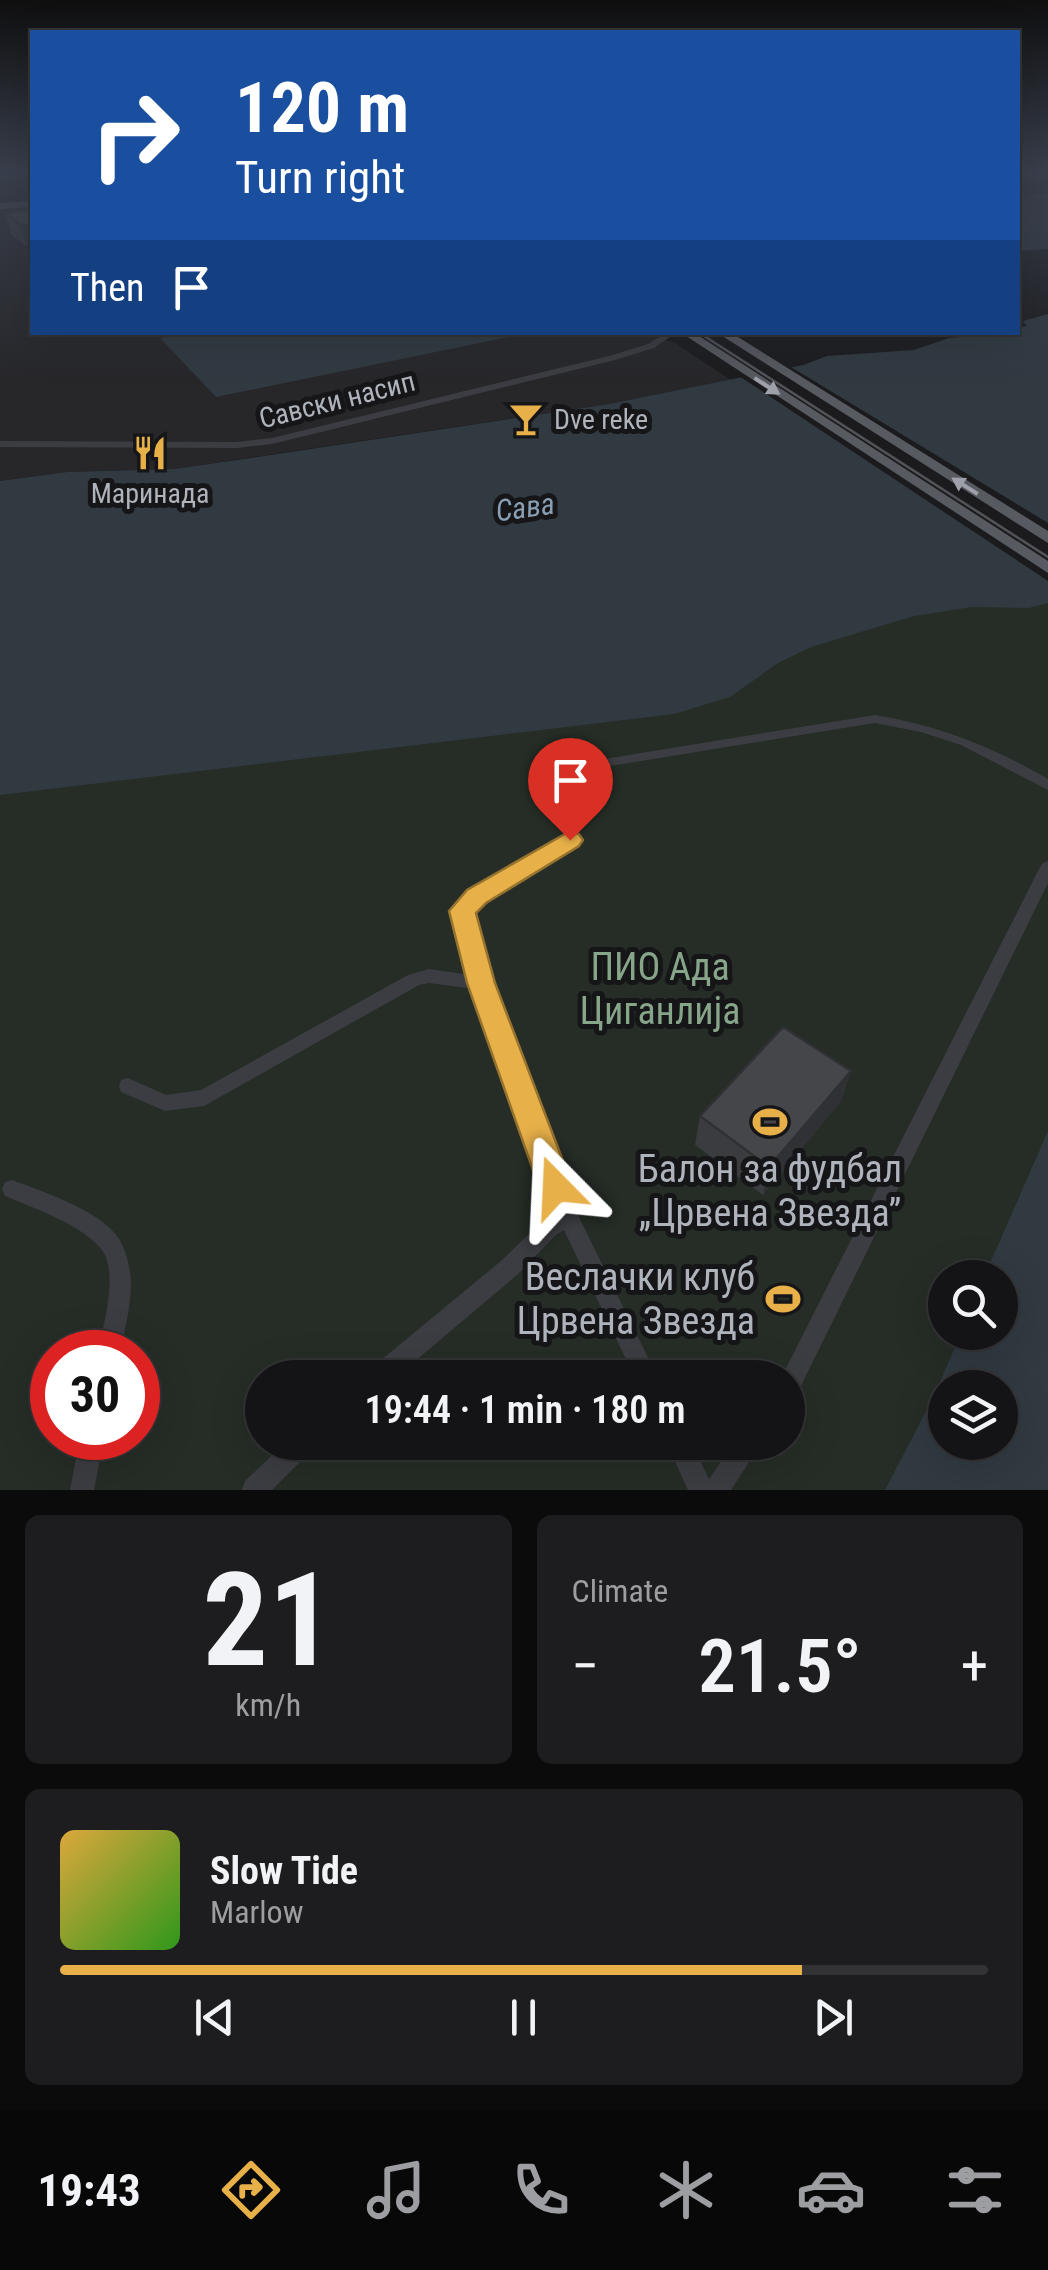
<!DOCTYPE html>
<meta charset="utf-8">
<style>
body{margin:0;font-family:"Roboto Condensed",sans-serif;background:#1d1d1f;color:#f1f3f6;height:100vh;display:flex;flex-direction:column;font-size:38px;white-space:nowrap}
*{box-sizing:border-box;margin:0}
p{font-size:32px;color:#9d9ea1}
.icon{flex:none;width:55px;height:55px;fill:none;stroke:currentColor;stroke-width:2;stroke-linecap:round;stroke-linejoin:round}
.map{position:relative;height:1490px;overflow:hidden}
.details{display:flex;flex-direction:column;gap:25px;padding:25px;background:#0b0b0c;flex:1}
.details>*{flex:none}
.top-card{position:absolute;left:30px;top:30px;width:990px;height:305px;border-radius:0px;box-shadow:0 10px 40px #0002,0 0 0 2px #333335;background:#1a4fa0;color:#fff;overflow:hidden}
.controls{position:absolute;left:928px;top:1260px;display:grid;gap:20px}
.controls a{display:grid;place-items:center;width:90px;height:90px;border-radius:50%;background:#141416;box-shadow:0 10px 40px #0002,0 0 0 2px #333335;font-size:50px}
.speed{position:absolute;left:30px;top:1330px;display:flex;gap:20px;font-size:50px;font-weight:700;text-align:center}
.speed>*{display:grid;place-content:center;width:130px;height:130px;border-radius:50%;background:#141416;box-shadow:0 10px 40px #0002,0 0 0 2px #333335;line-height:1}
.speed .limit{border:15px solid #d22;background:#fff;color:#111}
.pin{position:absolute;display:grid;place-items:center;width:85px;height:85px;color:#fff;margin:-102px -42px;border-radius:50% 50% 50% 0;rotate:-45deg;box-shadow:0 0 10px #0007}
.pin .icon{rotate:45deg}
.me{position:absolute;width:110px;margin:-55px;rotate:339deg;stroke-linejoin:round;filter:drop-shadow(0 0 8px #0008)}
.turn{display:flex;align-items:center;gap:35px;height:210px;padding:0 40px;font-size:45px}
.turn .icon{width:130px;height:130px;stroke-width:2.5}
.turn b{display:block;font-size:70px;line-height:85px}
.then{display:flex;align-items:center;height:95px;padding:0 40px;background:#0003;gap:20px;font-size:38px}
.big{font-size:75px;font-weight:600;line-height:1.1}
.details .widget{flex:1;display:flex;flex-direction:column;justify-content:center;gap:15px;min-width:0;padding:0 35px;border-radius:15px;background:#1d1d1f}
.details .dial{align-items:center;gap:0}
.dial b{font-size:130px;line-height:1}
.song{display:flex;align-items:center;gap:30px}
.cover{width:120px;height:120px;border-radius:15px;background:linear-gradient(135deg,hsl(40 70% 55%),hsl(110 70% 35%))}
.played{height:10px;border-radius:5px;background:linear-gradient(90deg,#e7b049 80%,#333335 80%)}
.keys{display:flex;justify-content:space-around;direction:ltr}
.heat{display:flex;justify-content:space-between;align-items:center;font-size:55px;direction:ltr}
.details .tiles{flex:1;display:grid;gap:25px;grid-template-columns:1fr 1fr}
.widget:last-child{grid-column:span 2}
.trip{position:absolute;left:245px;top:1360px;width:560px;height:100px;border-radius:50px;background:#141416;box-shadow:0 10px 40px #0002,0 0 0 2px #333335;font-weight:600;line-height:100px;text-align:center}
.dock{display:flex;height:160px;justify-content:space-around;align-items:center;background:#080809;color:#9d9ea1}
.dock .icon{width:70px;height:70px}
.dock .on{color:#e7b049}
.dock b{font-size:45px;color:#f1f3f6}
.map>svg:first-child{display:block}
.built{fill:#27272a}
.green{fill:#252d26;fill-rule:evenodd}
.water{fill:#313a41;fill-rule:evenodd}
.pier{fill:#1b1b1d}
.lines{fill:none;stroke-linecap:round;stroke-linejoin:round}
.minor{fill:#3c3d42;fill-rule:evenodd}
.secondary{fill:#4a4c52;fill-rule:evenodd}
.primary{fill:#585a61;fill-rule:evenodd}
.tram{stroke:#515359;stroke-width:2.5}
.rail-casing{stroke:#515359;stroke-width:4}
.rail{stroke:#161618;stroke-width:2.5;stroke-dasharray:6;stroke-linecap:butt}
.wall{fill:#3b3c40}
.shaded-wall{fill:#303134}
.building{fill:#45464a;stroke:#303134;stroke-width:2.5}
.oneway{fill:#9ea1aa}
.route{fill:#e7b049;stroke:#96722f;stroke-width:2.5}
.labels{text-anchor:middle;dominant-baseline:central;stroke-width:10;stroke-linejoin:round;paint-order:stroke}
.far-street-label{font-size:28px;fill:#afb3bc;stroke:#161618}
.far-poi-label{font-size:28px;fill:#afb3bc;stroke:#161618;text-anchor:start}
.far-water-label{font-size:30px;font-style:italic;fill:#89a0b4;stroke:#161618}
.near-park-label{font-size:38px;fill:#87a589;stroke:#161618}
.near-poi-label{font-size:38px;fill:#afb3bc;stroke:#161618}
</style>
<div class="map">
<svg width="1048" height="1490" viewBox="0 0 1048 1490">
<rect width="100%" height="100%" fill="#1b1b1d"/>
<path class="built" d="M32,206V332L192,333L161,339L217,396L528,332L644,333L675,343L731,380L609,404L174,469L67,472L0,481V207Z"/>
<path class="green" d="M1048,539V1490H0V695ZM945,1278H1000V1332H945ZM52,1352H138V1438H52ZM262,1378H788V1442H262ZM945,1388H1000V1442H945Z"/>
<path class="water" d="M1048,194V249L1018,251V196Z
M1048,314V603L1029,608L972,607L914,616L811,647L778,663L730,697L674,714L0,795V481L67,472L174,469L251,458L609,404L803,365L827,356L914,350L949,338L1018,332V328L1027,326L1023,321Z
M192,333V332L528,333L216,397L160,338Z
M1048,1131V1490H885L934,1396L961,1333L1000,1332V1278L984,1277ZM945,1388H1000V1442H945Z"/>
<path class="pier" d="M786,364L1048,523V581L736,374Z"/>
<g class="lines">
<path class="minor" d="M667,332H677L654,348L615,360L272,444L237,448L0,447V441L237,442L272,438L609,356L648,344Z
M875,715C938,725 993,747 1048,779V790L961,745L921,732L875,723L604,767L597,763L604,759Z
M570,835L575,836L578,840L575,844L483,901L471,913L490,983L577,1213L658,1378H635L564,1230L556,1235L517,1275L395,1378H366L369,1370L501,1261L542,1221L556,1212L475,989L429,983L419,985L204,1106L165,1111L121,1092L119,1086L121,1080L128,1078L166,1095L201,1090L408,975L429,969L470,975L454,911C469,890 545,844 570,835Z
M1048,861V883L796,1396L788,1399V1378H781L1040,867L1043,863Z
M12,1180C42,1191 98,1210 117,1236C126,1249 130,1266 131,1281C131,1305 125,1330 120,1352H98C103,1326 119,1274 102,1250C83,1225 33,1208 5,1196L2,1189L5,1182Z
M80,1438H104L94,1490H70Z
M286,1442H316L312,1450L272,1490H242L245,1481Z
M666,1442H691L709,1479L735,1442H762L731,1490H688Z"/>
<path class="secondary" d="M32,201V207L0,209V203Z"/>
<path class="primary" d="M680,332H693L1048,561V573Z
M716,332H730L1048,531V543Z"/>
<path class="tram" d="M698,332L1048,557"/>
<g class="rail-casing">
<path id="rail" d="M1018,175L1048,176"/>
</g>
<use href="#rail" class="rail"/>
</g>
<path class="wall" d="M32,210V246H26L11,234L6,213Z
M842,1100L763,1195L695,1145L700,1116Z"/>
<path class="shaded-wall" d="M32,224V246H26L20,225Z
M851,1071L842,1100L763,1195L769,1167Z"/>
<path class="building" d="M32,210V224L20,225L6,213Z
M783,1027L851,1071L769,1167L700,1116Z"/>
<defs><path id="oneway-solid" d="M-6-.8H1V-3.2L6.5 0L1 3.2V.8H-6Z" transform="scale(2.5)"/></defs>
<g class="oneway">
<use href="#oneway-solid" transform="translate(767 386) rotate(33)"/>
<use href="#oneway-solid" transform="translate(965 486) rotate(-148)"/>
</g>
<linearGradient id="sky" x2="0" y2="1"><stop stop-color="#0f0f10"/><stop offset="0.45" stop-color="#393f4c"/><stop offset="1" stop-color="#393f4c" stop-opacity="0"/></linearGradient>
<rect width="1048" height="383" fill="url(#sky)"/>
<path class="route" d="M570,831L579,834L583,840L579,846L486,903L476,913L495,983L573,1187L568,1198L556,1202L544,1198L539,1187L467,983L449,911L467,890Z"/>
<defs>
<g id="bar-bare" transform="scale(2.7)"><path d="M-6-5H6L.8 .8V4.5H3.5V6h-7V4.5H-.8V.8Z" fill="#e7b049" stroke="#161618" stroke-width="2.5" paint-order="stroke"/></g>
<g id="restaurant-bare" transform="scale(2.7)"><path d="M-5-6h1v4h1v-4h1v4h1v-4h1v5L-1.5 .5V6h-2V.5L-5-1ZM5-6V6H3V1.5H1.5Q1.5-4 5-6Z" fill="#e7b049" stroke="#161618" stroke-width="2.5" paint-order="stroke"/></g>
<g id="stadium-bare" transform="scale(2.7)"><path d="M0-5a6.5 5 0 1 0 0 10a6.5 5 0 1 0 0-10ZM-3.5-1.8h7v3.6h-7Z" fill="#e7b049" stroke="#161618" stroke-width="2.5" paint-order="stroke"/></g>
</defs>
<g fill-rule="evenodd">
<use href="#bar-bare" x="526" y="419"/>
<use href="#restaurant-bare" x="150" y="453"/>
<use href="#stadium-bare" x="770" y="1122"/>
<use href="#stadium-bare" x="783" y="1299"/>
</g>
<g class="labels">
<g class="far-street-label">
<text transform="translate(337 400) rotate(-14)">Савски насип</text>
</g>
<g class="far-poi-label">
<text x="554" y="419">Dve reke</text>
<text x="150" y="493" text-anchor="middle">Маринада</text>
</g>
<g class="far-water-label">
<text transform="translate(525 507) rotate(-8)">Сава</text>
</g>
<g class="near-park-label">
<text x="660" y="967">ПИО Ада<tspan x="660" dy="44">Циганлија</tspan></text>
</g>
<g class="near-poi-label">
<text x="770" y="1169">Балон за фудбал<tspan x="770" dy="44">„Црвена Звезда”</tspan></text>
<text x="755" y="1277" text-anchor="end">Веслачки клуб<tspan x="755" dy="44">Црвена Звезда</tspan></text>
</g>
</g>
</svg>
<div class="controls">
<a><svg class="icon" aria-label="search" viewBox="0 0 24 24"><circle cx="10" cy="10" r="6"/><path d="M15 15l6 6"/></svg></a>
<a><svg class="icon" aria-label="layers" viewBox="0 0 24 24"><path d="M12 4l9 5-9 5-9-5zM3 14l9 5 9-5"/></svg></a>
</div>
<div class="speed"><div class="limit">30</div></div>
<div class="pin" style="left:570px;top:840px;background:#d93025"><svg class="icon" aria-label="arrive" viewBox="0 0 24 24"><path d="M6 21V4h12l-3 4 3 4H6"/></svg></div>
<svg class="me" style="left:556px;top:1187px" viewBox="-20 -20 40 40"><path d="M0-17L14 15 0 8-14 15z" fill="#e7b049" stroke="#fff" stroke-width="4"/></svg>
<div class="trip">19:44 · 1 min · 180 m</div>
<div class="top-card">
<div class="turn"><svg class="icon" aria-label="right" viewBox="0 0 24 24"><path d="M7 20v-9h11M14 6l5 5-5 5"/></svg><div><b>120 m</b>Turn right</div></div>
<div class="then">Then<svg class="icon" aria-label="arrive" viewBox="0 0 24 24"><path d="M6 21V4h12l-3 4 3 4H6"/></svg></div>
</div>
</div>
<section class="details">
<div class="tiles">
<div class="widget dial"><b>21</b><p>km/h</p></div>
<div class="widget"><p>Climate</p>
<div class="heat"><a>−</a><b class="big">21.5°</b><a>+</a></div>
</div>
<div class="widget">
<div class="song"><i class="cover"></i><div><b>Slow Tide</b><p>Marlow</p></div></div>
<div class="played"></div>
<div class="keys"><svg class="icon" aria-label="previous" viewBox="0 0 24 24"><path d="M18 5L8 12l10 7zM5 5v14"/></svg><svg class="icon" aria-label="pause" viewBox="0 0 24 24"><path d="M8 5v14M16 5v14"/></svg><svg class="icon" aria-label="next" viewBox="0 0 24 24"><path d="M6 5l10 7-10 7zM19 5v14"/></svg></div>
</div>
</div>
</section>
<nav class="dock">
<b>19:43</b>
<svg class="icon on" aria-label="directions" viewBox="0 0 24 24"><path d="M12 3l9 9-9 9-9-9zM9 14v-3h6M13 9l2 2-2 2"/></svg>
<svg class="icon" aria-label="music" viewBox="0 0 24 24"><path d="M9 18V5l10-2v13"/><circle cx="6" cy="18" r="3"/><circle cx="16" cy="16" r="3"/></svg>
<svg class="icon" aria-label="phone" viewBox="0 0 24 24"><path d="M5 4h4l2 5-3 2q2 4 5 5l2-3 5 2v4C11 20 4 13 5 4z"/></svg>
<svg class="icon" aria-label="climate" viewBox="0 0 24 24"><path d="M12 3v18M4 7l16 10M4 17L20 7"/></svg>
<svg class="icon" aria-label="car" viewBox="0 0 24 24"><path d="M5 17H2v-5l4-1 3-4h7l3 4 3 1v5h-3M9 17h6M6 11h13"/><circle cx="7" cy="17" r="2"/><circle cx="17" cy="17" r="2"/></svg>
<svg class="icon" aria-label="filters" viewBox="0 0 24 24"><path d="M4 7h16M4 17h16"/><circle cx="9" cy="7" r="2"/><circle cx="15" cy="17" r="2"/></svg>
</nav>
